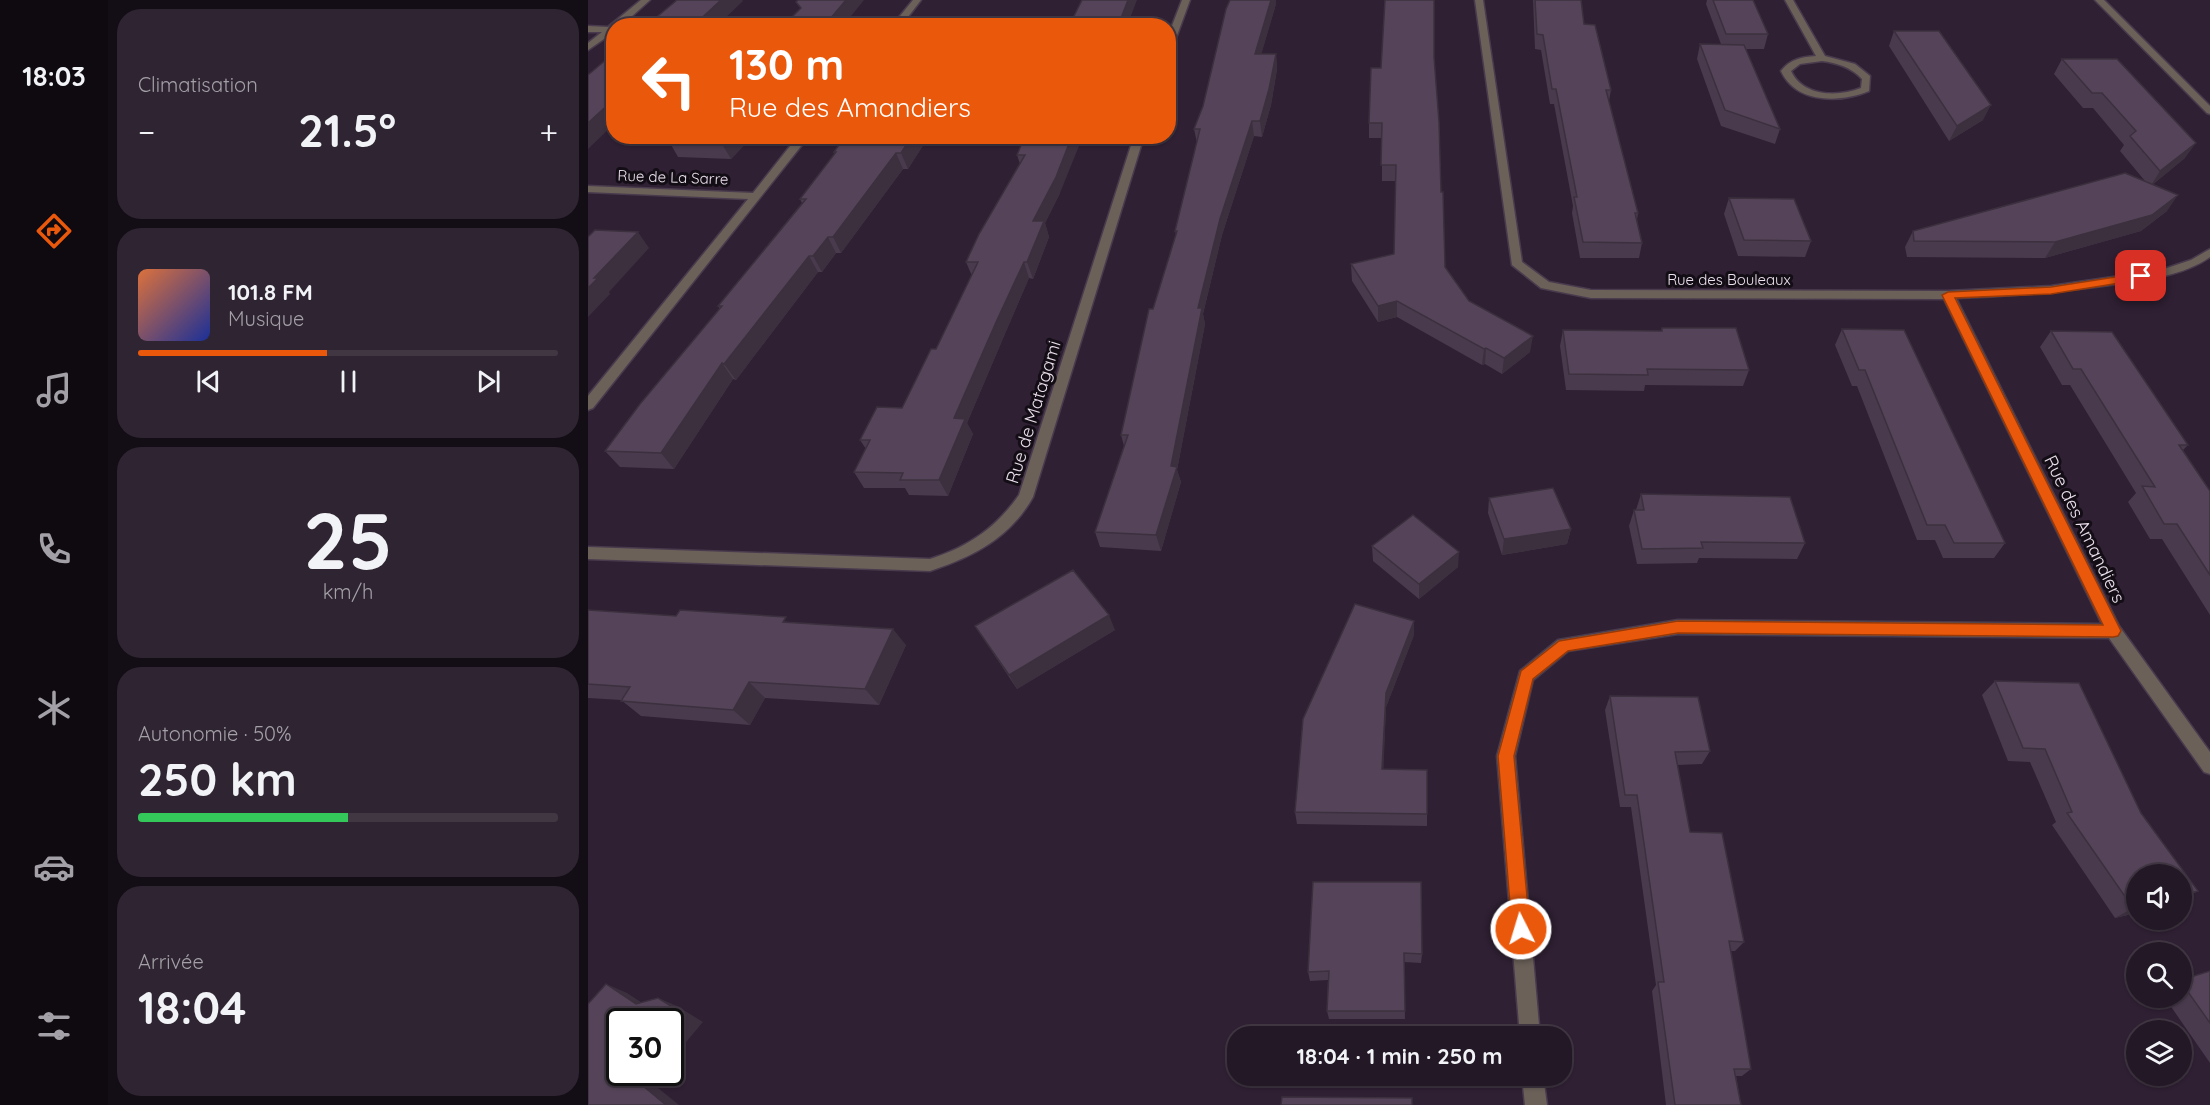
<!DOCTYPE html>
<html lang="fr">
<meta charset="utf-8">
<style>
body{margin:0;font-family:Quicksand,sans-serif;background:#2f2532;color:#f1f3f6;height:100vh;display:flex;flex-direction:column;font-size:22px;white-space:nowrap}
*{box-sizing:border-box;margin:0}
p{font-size:20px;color:#a3a0a7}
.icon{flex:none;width:33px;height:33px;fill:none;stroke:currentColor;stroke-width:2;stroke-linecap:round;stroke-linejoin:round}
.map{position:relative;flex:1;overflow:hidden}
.panel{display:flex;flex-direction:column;gap:9px;padding:9px;background:#130d15;width:480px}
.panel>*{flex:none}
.guide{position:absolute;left:18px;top:18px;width:570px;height:126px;border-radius:24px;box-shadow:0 2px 4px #0004,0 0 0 2px #403743;background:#ea580c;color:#fff;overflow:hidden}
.fabs{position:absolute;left:1538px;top:864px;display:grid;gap:12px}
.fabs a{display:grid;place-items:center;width:66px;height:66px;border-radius:50%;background:#231826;box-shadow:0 2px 4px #0004,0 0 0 2px #403743;font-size:30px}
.speed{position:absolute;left:18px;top:1008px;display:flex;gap:12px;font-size:30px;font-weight:700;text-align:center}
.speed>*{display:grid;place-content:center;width:78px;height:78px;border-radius:50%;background:#231826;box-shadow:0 2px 4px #0004,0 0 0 2px #403743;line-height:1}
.speed .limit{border:3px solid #111;border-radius:9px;background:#fff;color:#111}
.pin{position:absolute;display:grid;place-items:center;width:51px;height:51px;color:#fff;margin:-26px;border-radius:12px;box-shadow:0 3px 9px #0006}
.me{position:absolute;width:66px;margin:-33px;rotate:355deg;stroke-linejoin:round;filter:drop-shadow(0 0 4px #0008)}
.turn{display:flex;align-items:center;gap:21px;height:126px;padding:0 24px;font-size:27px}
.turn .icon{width:78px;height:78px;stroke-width:2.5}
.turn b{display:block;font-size:42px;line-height:51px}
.big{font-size:45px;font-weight:700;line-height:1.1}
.panel .tile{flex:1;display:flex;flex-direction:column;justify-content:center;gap:9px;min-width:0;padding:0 21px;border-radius:24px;background:#2f2532}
.panel .dial{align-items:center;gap:0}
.dial b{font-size:78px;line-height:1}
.song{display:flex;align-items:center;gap:18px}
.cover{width:72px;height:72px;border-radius:9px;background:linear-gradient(135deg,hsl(20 70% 55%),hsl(230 70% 35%))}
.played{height:6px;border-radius:3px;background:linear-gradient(90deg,#ea580c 45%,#403743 45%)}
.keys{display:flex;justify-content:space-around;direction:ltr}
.heat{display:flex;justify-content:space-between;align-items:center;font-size:33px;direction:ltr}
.charge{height:9px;border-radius:4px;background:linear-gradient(90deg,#34c759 50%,#403743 0)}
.trip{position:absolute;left:639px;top:1026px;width:345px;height:60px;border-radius:24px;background:#231826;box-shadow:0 2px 4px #0004,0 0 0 2px #403743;font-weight:700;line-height:60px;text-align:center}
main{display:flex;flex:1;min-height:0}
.dock{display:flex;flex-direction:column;width:108px;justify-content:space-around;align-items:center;background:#0e0a0f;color:#a3a0a7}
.dock .icon{width:42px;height:42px}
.dock .active{color:#ea580c}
.dock b{font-size:27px;color:#f1f3f6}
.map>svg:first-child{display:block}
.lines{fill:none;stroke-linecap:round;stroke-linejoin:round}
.minor-casing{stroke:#493b4d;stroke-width:3}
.minor{fill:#6b6159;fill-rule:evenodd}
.wall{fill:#493a4d}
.shaded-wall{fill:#3c303e}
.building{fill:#554459;stroke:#3c303e;stroke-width:1.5}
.route{fill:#ea580c;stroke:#983908;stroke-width:1.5}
.labels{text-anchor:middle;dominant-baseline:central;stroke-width:6;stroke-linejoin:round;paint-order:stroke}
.far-street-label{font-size:15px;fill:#ece1ee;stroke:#130d15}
.street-label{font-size:18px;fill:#ece1ee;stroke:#130d15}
</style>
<main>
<nav class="dock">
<b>18:03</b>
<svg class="icon active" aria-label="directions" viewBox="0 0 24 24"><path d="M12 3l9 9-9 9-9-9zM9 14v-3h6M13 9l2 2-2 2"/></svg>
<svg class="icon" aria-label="music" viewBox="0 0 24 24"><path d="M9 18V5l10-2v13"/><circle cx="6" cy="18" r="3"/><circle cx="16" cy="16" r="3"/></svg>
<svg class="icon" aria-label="phone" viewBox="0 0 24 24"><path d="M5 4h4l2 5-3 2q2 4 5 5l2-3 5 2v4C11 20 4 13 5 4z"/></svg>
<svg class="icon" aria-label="climate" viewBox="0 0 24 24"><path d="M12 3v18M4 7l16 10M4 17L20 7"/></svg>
<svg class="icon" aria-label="car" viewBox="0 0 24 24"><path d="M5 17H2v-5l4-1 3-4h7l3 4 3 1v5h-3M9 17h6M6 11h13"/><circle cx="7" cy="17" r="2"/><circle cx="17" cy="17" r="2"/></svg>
<svg class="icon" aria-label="filters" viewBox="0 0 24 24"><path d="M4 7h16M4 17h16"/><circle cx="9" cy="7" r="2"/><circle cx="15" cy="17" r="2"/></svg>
</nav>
<section class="panel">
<div class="tile"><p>Climatisation</p>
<div class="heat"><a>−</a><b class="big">21.5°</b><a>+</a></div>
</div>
<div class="tile">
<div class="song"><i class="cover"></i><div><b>101.8 FM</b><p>Musique</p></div></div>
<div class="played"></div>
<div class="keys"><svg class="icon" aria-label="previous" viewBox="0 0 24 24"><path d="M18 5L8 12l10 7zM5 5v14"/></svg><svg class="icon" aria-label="pause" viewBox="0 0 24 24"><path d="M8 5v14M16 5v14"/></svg><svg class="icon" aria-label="next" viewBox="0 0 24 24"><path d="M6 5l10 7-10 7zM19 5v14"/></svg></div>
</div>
<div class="tile dial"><b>25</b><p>km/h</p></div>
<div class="tile"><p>Autonomie · 50%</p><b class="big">250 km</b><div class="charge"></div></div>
<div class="tile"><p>Arrivée</p><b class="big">18:04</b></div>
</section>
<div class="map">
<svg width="1622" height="1105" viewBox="0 0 1622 1105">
<rect width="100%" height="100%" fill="#2f2033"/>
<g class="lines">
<g class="minor-casing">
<path id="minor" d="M53,0H62L33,26H26V32L0,50V43L14,32H0V26L20,27Z
M325,0H333L313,26H304Z
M594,0H602L584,49L580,52V36Z
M887,0H895L934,262L961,282L1003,290L1360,291L1463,286L1573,270L1603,260L1622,249V257C1595,276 1561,279 1529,284C1474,292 1424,296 1368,298L1531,626L1622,752V774L1616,772L1521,638L1090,634L980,651L945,680L927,756L952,1036H932L909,756L932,671L970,640L1090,620L1514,624L1356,299L1003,298L953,288L924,265Z
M1197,0H1205L1237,56L1267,64L1282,76L1281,91C1252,103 1208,104 1193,71C1202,59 1214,57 1228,56ZM1234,61C1249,63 1263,67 1274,79L1273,88C1250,97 1215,97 1203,71L1212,64Z
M1507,0H1516L1622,106V114L1619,113Z
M210,136H221L5,408L0,410V396L160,199L0,192V186L165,193Z
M546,136H556L445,497C422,538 385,557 342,571L0,559V547L342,559C380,547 408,528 431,495Z
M934,1076H955L959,1105H937Z"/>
</g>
<use href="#minor" class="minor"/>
</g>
<path class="wall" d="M945,0H993L996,24L1023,90L1021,101L1050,213L1049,220L1054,243L1051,258H992L984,213L985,206L966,104H962L953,50L947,49Z
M1119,0H1165L1180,34L1176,49H1158L1192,129L1187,144L1133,126L1109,59L1112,44H1133L1118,4Z
M688,4L673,54H688L689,69L683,105L674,137L666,136L634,235L615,314L617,324L589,470L593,482L573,551L512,547L507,532L536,446L533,435L565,309L588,234L587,231L609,143L606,129Z
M1306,31L1395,120L1361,141L1301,46Z
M846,57L857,267L881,301L942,352L914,374L897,364L894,365L809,317L790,322L764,281L763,264L806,254L808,181H794V138H781V123L793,68Z
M1474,59L1597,158L1565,184L1579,211L1553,231L1457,258L1319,257L1317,247L1325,231L1557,181L1532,151L1536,145L1505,108H1495L1466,74Z
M85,136H165L143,159L90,157L81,141Z
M257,136H341L320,169H315L253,253H248L234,272H230L148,380L145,379L86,469L32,467L17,451L132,309L130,306L214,203L212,199L247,154L246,152Z
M437,136L472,193L457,223L461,237L445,279L441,278L416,336L379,423L385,434L360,496L321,495L317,488H276L266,472L278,449L272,440L314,408L348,349L384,276L378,262L432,164L429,155Z
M1141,198L1223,241L1217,257L1150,256L1136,214Z
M1074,328L1161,370L1155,386L1057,385L1056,391L978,390L972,346L975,330L1073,331Z
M1254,329L1417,543L1406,558H1355L1347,540H1329L1269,386H1264L1247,345Z
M1463,331L1600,445L1595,450L1622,491V615L1574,539H1562L1540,502L1548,493L1482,385H1474L1452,347Z
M1053,494L1217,543L1209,559L1111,558L1109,563L1049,564L1041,526L1046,510H1048Z
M901,498L983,529L979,544L914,555L900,513Z
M784,546L870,567L831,599L785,561Z
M0,610L88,616L202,622L318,645L291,705L177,698L162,725L53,716L33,700L0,698Z
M387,626L527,630L429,689Z
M826,635L798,707L795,769L839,814V826L709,824L707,812Z
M1407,681L1553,813L1610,891L1593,900V874L1548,913L1527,918L1464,825L1468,822L1442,762L1420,761L1394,695Z
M1022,696L1122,751L1114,764L1089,765L1102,832L1156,942L1147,951H1142L1163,1069L1154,1076H1148L1153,1105H1078L1064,991L1068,985L1043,807H1032L1017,710Z
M725,882L834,954L833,963L816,962L817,1019H741L739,1011L740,980L722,981L720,972Z
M1622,971V1063L1577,998H1593V980Z"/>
<path class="shaded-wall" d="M133,0H154L155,1L129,26H105Z
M258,0H276L255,26H236Z
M540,0H549L539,26H530Z
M683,0H688V4L669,69L667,54Z
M688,54L689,69L683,105L674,137L672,121Z
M26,99V124L0,149V123Z
M1403,105L1395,120L1361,141L1369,126Z
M664,121L666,136L634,235L615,314L617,324L589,470L593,482L573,551L568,535L583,466L610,308L632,219Z
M141,136H165L143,159L134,144Z
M324,136H341L320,169L313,153Z
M484,136H495L472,193L457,223L461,237L445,279L439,262L445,221Z
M1608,143L1597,158L1562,187L1572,171Z
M308,153L315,169L253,253L245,237Z
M1590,195L1579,211L1553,231L1457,258L1467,242Z
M50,232L61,248L21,292L22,294L0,317V288L6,278Z
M240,237L248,253L234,272L225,256Z
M221,256L230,272L148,380L136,364Z
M436,262L441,278L416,336L379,423L385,434L360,496L351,480L366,418L409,320Z
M809,301V317L790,322V306Z
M945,336L942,352L914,374L916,358Z
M898,348L897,364L894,365L896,349Z
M134,363L145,379L86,469L73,453Z
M983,529L979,544L914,555L916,539Z
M871,552L870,567L831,599V584Z
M521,615L527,630L429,689L421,675Z
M826,621V635L798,707L795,782L794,769L798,693Z
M305,629L318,645L291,705L277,689Z
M161,682L177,698L162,725L145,710Z
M1610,891L1593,900V896Z
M1548,907V913L1527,918L1545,908Z
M18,984L39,993L68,1012L48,1004Z
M70,998L89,1006L115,1022L82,1061V1030Z
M46,1072H73L64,1083L91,1105H78L43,1076Z"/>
<path class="building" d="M89,0H133L105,26H58Z
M210,0H258L236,26H195L213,8L208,2Z
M494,0H540L530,26H481Z
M642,0H683L667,54H688L681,89L672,121H664L632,219L610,308H614L583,466L589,467L568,535L507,532L540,435H533L561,309H565L589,231H587L612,129H606L615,106L638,9Z
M797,0H846V57L851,122L853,192H855L857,267L881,301L945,336L916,358L898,348L896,349L809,301L790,306L763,264L806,254L808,165H793L794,123H781L783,68H793Z
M947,0H993L996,24L1007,25L1023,90H1018L1050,213H1047L1054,243L995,242L986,197H989L968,89H964L955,35L949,34Z
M1125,0H1165L1180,34H1138Z
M1306,31H1351L1403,105L1369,126Z
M1112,44L1156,45L1192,129L1137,110Z
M26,53V99L0,123V75Z
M1474,59H1529L1608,143L1572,171L1542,136L1548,131L1514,93H1504Z
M85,136H141L134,144L81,141Z
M257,136H324L313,153H308L245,237H240L225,256H221L136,364L134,363L73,453L17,451L52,404L134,306H130L218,199H212L248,152H246Z
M437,136H484L468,177L445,221H456L439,262H436L409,320L366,418L377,419L351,480H312L315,473L266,472L282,440H272L289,407L314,408L343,349H348L390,262H378L391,234L437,155H429Z
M1537,173L1590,195L1564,215L1467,242L1326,241L1325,231Z
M1141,198L1206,199L1223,241L1156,240Z
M7,230L50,232L6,278H10L0,288V237Z
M1074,328H1148L1161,370L1059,369L1060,375L981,374L975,330L1074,331Z
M1254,329L1316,330L1417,543H1366L1357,525H1339L1277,370H1271Z
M1463,331L1524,332L1600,445H1591L1622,491V575L1589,524H1576L1554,486L1567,487L1493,369H1485Z
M965,488L983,529L916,539L901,498Z
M1053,494L1202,497L1217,543L1113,542L1115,548L1054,549L1046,510H1056Z
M825,515L871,552L831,584L784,546Z
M485,570L521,615L421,675L387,626Z
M767,604L826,621L798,693L794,769L839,770V814L707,812L715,719Z
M0,610L88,616L92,610L198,617L195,622L305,629L277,689L161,682L145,710L33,701L42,687L0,684Z
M1407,681L1491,683L1553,813L1610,891L1593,896V874H1548V907L1545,908L1479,813L1484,812L1457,749L1435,748Z
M1022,696L1110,697L1122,751L1087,752L1102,832L1134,833L1156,942L1141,941L1163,1069H1146L1153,1105H1087L1070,982H1076L1049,795H1037Z
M725,882H833L834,954L816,953L817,1011H739L741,971L720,972Z
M1622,971V1023L1593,982V980Z
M18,984L48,1004L70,998L96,1014L82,1030V1022H32V1072H46L43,1076L78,1105H0V1004Z
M694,1097L824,1098V1105H693Z"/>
<path class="route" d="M1553,273L1557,274V279L1463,294L1367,298L1533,631L1530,636L1525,637L1090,633L980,651L945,679L926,756L942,929L939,935L933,938L926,935L924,929L910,756L933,671L971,641L1090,621L1515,625L1354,295L1360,292L1463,287Z"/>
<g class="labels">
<g class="far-street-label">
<text transform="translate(85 177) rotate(2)">Rue de La Sarre</text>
<text x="1141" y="279">Rue des Bouleaux</text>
</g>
<g class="street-label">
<text transform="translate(445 412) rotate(-73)">Rue de Matagami</text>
<text transform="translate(1497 529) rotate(64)">Rue des Amandiers</text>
</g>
</g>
</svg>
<div class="fabs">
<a><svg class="icon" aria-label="sound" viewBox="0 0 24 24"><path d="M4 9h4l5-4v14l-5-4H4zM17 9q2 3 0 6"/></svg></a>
<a><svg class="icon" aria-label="search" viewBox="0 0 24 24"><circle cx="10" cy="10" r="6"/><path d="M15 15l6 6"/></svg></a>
<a><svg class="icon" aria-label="layers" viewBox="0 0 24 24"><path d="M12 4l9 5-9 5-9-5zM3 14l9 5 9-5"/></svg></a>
</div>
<div class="speed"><div class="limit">30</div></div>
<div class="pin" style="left:1553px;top:276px;background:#d93025"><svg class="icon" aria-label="arrive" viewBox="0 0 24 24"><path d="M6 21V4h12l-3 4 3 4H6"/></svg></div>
<svg class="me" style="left:933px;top:929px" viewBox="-20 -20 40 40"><circle r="17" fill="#ea580c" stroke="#fff" stroke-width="3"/><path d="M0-11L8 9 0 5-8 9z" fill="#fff"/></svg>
<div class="trip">18:04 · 1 min · 250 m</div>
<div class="guide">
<div class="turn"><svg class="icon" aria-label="left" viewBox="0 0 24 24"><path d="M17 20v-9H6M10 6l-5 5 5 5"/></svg><div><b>130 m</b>Rue des Amandiers</div></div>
</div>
</div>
</main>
